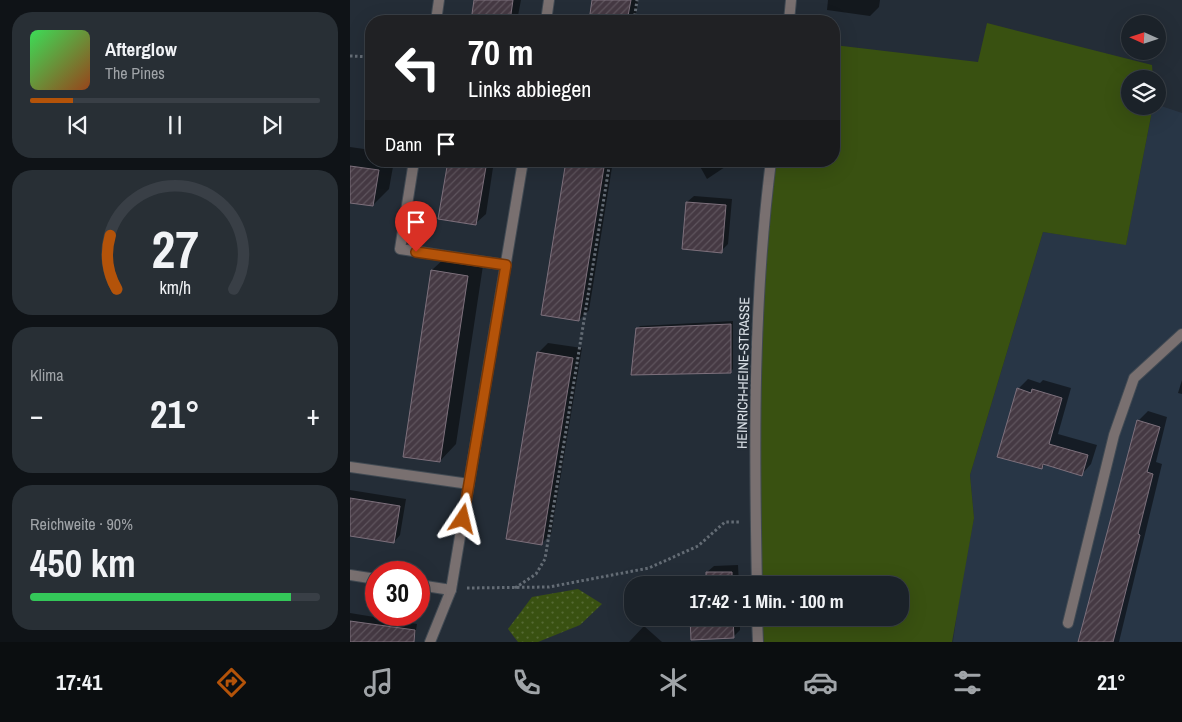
<!DOCTYPE html>
<html lang="de">
<meta charset="utf-8">
<style>
body{margin:0;font-family:"Archivo Narrow",sans-serif;background:#282f35;color:#f1f3f6;height:100vh;display:flex;flex-direction:column;font-size:19px;white-space:nowrap}
*{box-sizing:border-box;margin:0}
p{font-size:16px;color:#a0a4a8}
.icon{flex:none;width:28px;height:28px;fill:none;stroke:currentColor;stroke-width:2;stroke-linecap:round;stroke-linejoin:round}
.map{position:relative;flex:1;overflow:hidden}
.drawer{display:flex;flex-direction:column;gap:12px;padding:12px;background:#0f1317;width:350px}
.drawer>*{flex:none}
.hud{position:absolute;left:15px;top:15px;width:475px;height:152px;border-radius:20px;box-shadow:0 5px 20px #0002,0 0 0 1px #393f46;background:#202124;color:#fff;overflow:hidden}
.needle{width:32px;rotate:273deg}
.fabs{position:absolute;left:771px;top:15px;display:grid;gap:10px}
.fabs a{display:grid;place-items:center;width:45px;height:45px;border-radius:50%;background:#1b2229;box-shadow:0 5px 20px #0002,0 0 0 1px #393f46;font-size:25px}
.speed{position:absolute;left:15px;top:561px;display:flex;gap:10px;font-size:25px;font-weight:700;text-align:center}
.speed>*{display:grid;place-content:center;width:65px;height:65px;border-radius:50%;background:#1b2229;box-shadow:0 5px 20px #0002,0 0 0 1px #393f46;line-height:1}
.speed .limit{border:8px solid #d22;background:#fff;color:#111}
.pin{position:absolute;display:grid;place-items:center;width:42px;height:42px;color:#fff;margin:-51px -21px;border-radius:50% 50% 50% 0;rotate:-45deg;box-shadow:0 0 5px #0007}
.pin .icon{rotate:45deg}
.me{position:absolute;width:55px;margin:-28px;rotate:10deg;stroke-linejoin:round;filter:drop-shadow(0 0 4px #0008)}
.turn{display:flex;align-items:center;gap:18px;height:105px;padding:0 20px;font-size:22px}
.turn .icon{width:65px;height:65px;stroke-width:2.5}
.turn b{display:block;font-size:35px;line-height:42px}
.then{display:flex;align-items:center;height:48px;padding:0 20px;background:#0003;gap:10px;font-size:19px}
.big{font-size:38px;font-weight:700;line-height:1.1}
.drawer .widget{flex:1;display:flex;flex-direction:column;justify-content:center;gap:8px;min-width:0;padding:0 18px;border-radius:20px;background:#282f35}
.drawer .dial{align-items:center;gap:0}
.dial svg{height:130px;overflow:visible;fill:none;stroke:#393f46;stroke-width:7;stroke-linecap:round;text-anchor:middle}
.dial text{fill:#f1f3f6;stroke:none}
.song{display:flex;align-items:center;gap:15px}
.cover{width:60px;height:60px;border-radius:8px;background:linear-gradient(135deg,hsl(130 70% 55%),hsl(20 70% 35%))}
.played{height:5px;border-radius:2px;background:linear-gradient(90deg,#b45309 15%,#393f46 15%)}
.keys{display:flex;justify-content:space-around;direction:ltr}
.heat{display:flex;justify-content:space-between;align-items:center;font-size:28px;direction:ltr}
.charge{height:8px;border-radius:4px;background:linear-gradient(90deg,#34c759 90%,#393f46 0)}
.trip{position:absolute;left:274px;top:576px;width:285px;height:50px;border-radius:20px;background:#1b2229;box-shadow:0 5px 20px #0002,0 0 0 1px #393f46;font-weight:700;line-height:50px;text-align:center}
.menu{display:flex;height:80px;justify-content:space-around;align-items:center;background:#0b0e10;color:#a0a4a8}
.menu .icon{width:35px;height:35px}
.menu .active{color:#b45309}
.menu b{font-size:22px;color:#f1f3f6}
main{display:flex;flex:1;min-height:0}
.map>svg:first-child{display:block}
.built{fill:#283646}
.green{fill:#395111}
.park{fill:url(#park-dots)}
.shadow{fill:#0007}
.building{fill:url(#building-hatch);stroke:#7d707c}
.lines{fill:none;stroke-linecap:round;stroke-linejoin:round}
.lane-casing{stroke:#414a53;stroke-width:12}
.street-casing{stroke:#414a53;stroke-width:12}
.path{stroke:#646c75;stroke-width:3;stroke-dasharray:2.5 2.5;stroke-linecap:butt}
.lane{stroke:#797070;stroke-width:10}
.street{stroke:#797070;stroke-width:10}
.route-casing{stroke:#753606;stroke-width:12}
.route{stroke:#b45309;stroke-width:9}
.labels{text-anchor:middle;dominant-baseline:central;stroke-width:5;stroke-linejoin:round;paint-order:stroke}
.street-label{font-size:14px;fill:#dce2e9;stroke:#242d37}
</style>
<main>
<section class="drawer">
<div class="widget">
<div class="song"><i class="cover"></i><div><b>Afterglow</b><p>The Pines</p></div></div>
<div class="played"></div>
<div class="keys"><svg class="icon" aria-label="previous" viewBox="0 0 24 24"><path d="M18 5L8 12l10 7zM5 5v14"/></svg><svg class="icon" aria-label="pause" viewBox="0 0 24 24"><path d="M8 5v14M16 5v14"/></svg><svg class="icon" aria-label="next" viewBox="0 0 24 24"><path d="M6 5l10 7-10 7zM19 5v14"/></svg></div>
</div>
<div class="widget dial"><svg viewBox="0 0 100 80">
<path d="M14 69A42 42 0 1 1 86 69"/>
<path d="M14 69A42 42 0 0 1 10 36" stroke="#b45309"/>
<text x="50" y="56" font-size="32" font-weight="700">27</text>
<text x="50" y="72" font-size="11">km/h</text>
</svg></div>
<div class="widget"><p>Klima</p>
<div class="heat"><a>−</a><b class="big">21°</b><a>+</a></div>
</div>
<div class="widget"><p>Reichweite · 90%</p><b class="big">450 km</b><div class="charge"></div></div>
</section>
<div class="map">
<svg width="832" height="642" viewBox="0 0 832 642">
<defs>
<pattern id="park-dots" width="8" height="8" patternUnits="userSpaceOnUse" patternTransform="scale(1.25)"><rect width="8" height="8" fill="#395111"/><path d="M2 2h.1M6 6h.1" fill="none" stroke="#556a34" stroke-width="1.8" stroke-linecap="round"/></pattern>
<pattern id="building-hatch" width="6" height="6" patternUnits="userSpaceOnUse" patternTransform="scale(1.25)"><rect width="6" height="6" fill="#453943"/><path d="M-1 1l2-2M0 6l6-6M5 7l2-2" fill="none" stroke="#5f555e"/></pattern>
</defs>
<rect width="100%" height="100%" fill="#242d37"/>
<path class="built" d="M808,105L832,113V642H603L610,591L624,518L620,475L693,232L776,244L803,106Z"/>
<path class="green" d="M637,23L802,65L803,79H780V106H803L776,245L693,232L620,475L624,518L602,642H409V618H550V585H409L407,346L423,161H484V45L628,62Z"/>
<path class="park" d="M228,589L252,604L230,625L188,642H168L158,629L182,597Z"/>
<path class="shadow" d="M125,0H171L167,21H122Z
M244,0H288L285,21H241Z
M478,0H530L529,7L520,16L477,10Z
M0,147L21,150V161H44L39,189L23,205L0,201Z
M99,161H144L136,214L126,223Z
M217,161H263L239,310L229,320Z
M347,161H384L357,179Z
M344,196L382,199L378,244L371,251L337,202Z
M99,254L134,259L106,444L90,461L82,270Z
M383,321V369L380,372L287,329L290,326Z
M198,343L232,348L201,534L191,544L188,353Z
M678,379L690,383L693,380L721,388L708,434L747,445L741,464L732,474L695,464L692,468L668,389Z
M832,380V394L828,393Z
M798,411L817,417L806,462L812,464L769,642H729L788,421Z
M0,490L56,499L50,535L44,542L0,535Z
M388,565L389,585H357V572L364,566Z
M0,613L67,624L64,642H0Z
M341,618H390V630L383,637L342,639Z
M294,626L312,642H279Z"/>
<path class="building" d="M124,0H163L160,21H121Z
M242,0H281L277,21H239Z
M98,161H137L126,225L88,219Z
M216,161H255L229,321L191,315Z
M0,166L29,170L23,206L0,203Z
M336,202L376,205L372,253L332,249Z
M81,270L118,276L90,462L53,457Z
M381,324V373L281,375L286,328Z
M187,352L223,358L192,545L156,539Z
M667,388L681,393L682,389L712,398L699,444L738,455L732,476L693,464L692,469L647,457Z
M787,420L810,427L797,472L803,474L788,534L790,535L763,642H728Z
M0,498L50,506L44,543L0,536Z
M356,572H382V585H356Z
M340,618H383L384,638L341,640Z
M0,621L65,630L64,642H0Z"/>
<g class="lines">
<g class="lane-casing">
<path id="lane" d="M86,21L89,0
M64,161L50,249L156,265
M0,467L119,484
M718,623L764,435L784,378L832,334
M80,642L101,590"/>
</g>
<g class="street-casing">
<path id="street" d="M196,21L199,0
M439,21L441,0
M0,575L26,579
M69,585L101,590L173,161
M407,585C404,443 403,302 421,161
M407,618L408,642"/>
</g>
<path class="path" d="M284,21L287,0
M0,56L21,57
M117,588L199,587L299,568L348,546L375,522H390
M165,588L186,574L195,559L260,161"/>
<use href="#lane" class="lane"/>
<use href="#street" class="street"/>
</g>
<g class="lines">
<g class="route-casing">
<path id="route" d="M66,252L156,265L113,519"/>
</g>
<use href="#route" class="route"/>
</g>
<g class="labels">
<g class="street-label">
<text transform="translate(393 373) rotate(-89)">HEINRICH-HEINE-STRASSE</text>
</g>
</g>
</svg>
<div class="fabs">
<a><svg class="needle" viewBox="-14 -14 28 28"><path d="M0-13l5 13h-10z" fill="#e53935"/><path d="M0 13l5-13h-10z" fill="#a0a4a8"/></svg></a>
<a><svg class="icon" aria-label="layers" viewBox="0 0 24 24"><path d="M12 4l9 5-9 5-9-5zM3 14l9 5 9-5"/></svg></a>
</div>
<div class="speed"><div class="limit">30</div></div>
<div class="pin" style="left:66px;top:252px;background:#d93025"><svg class="icon" aria-label="arrive" viewBox="0 0 24 24"><path d="M6 21V4h12l-3 4 3 4H6"/></svg></div>
<svg class="me" style="left:113px;top:519px" viewBox="-20 -20 40 40"><path d="M0-17L14 15 0 8-14 15z" fill="#b45309" stroke="#fff" stroke-width="4"/></svg>
<div class="trip">17:42 · 1 Min. · 100 m</div>
<div class="hud">
<div class="turn"><svg class="icon" aria-label="left" viewBox="0 0 24 24"><path d="M17 20v-9H6M10 6l-5 5 5 5"/></svg><div><b>70 m</b>Links abbiegen</div></div>
<div class="then">Dann<svg class="icon" aria-label="arrive" viewBox="0 0 24 24"><path d="M6 21V4h12l-3 4 3 4H6"/></svg></div>
</div>
</div>
</main>
<nav class="menu">
<b>17:41</b>
<svg class="icon active" aria-label="directions" viewBox="0 0 24 24"><path d="M12 3l9 9-9 9-9-9zM9 14v-3h6M13 9l2 2-2 2"/></svg>
<svg class="icon" aria-label="music" viewBox="0 0 24 24"><path d="M9 18V5l10-2v13"/><circle cx="6" cy="18" r="3"/><circle cx="16" cy="16" r="3"/></svg>
<svg class="icon" aria-label="phone" viewBox="0 0 24 24"><path d="M5 4h4l2 5-3 2q2 4 5 5l2-3 5 2v4C11 20 4 13 5 4z"/></svg>
<svg class="icon" aria-label="climate" viewBox="0 0 24 24"><path d="M12 3v18M4 7l16 10M4 17L20 7"/></svg>
<svg class="icon" aria-label="car" viewBox="0 0 24 24"><path d="M5 17H2v-5l4-1 3-4h7l3 4 3 1v5h-3M9 17h6M6 11h13"/><circle cx="7" cy="17" r="2"/><circle cx="17" cy="17" r="2"/></svg>
<svg class="icon" aria-label="filters" viewBox="0 0 24 24"><path d="M4 7h16M4 17h16"/><circle cx="9" cy="7" r="2"/><circle cx="15" cy="17" r="2"/></svg>
<b>21°</b>
</nav>
